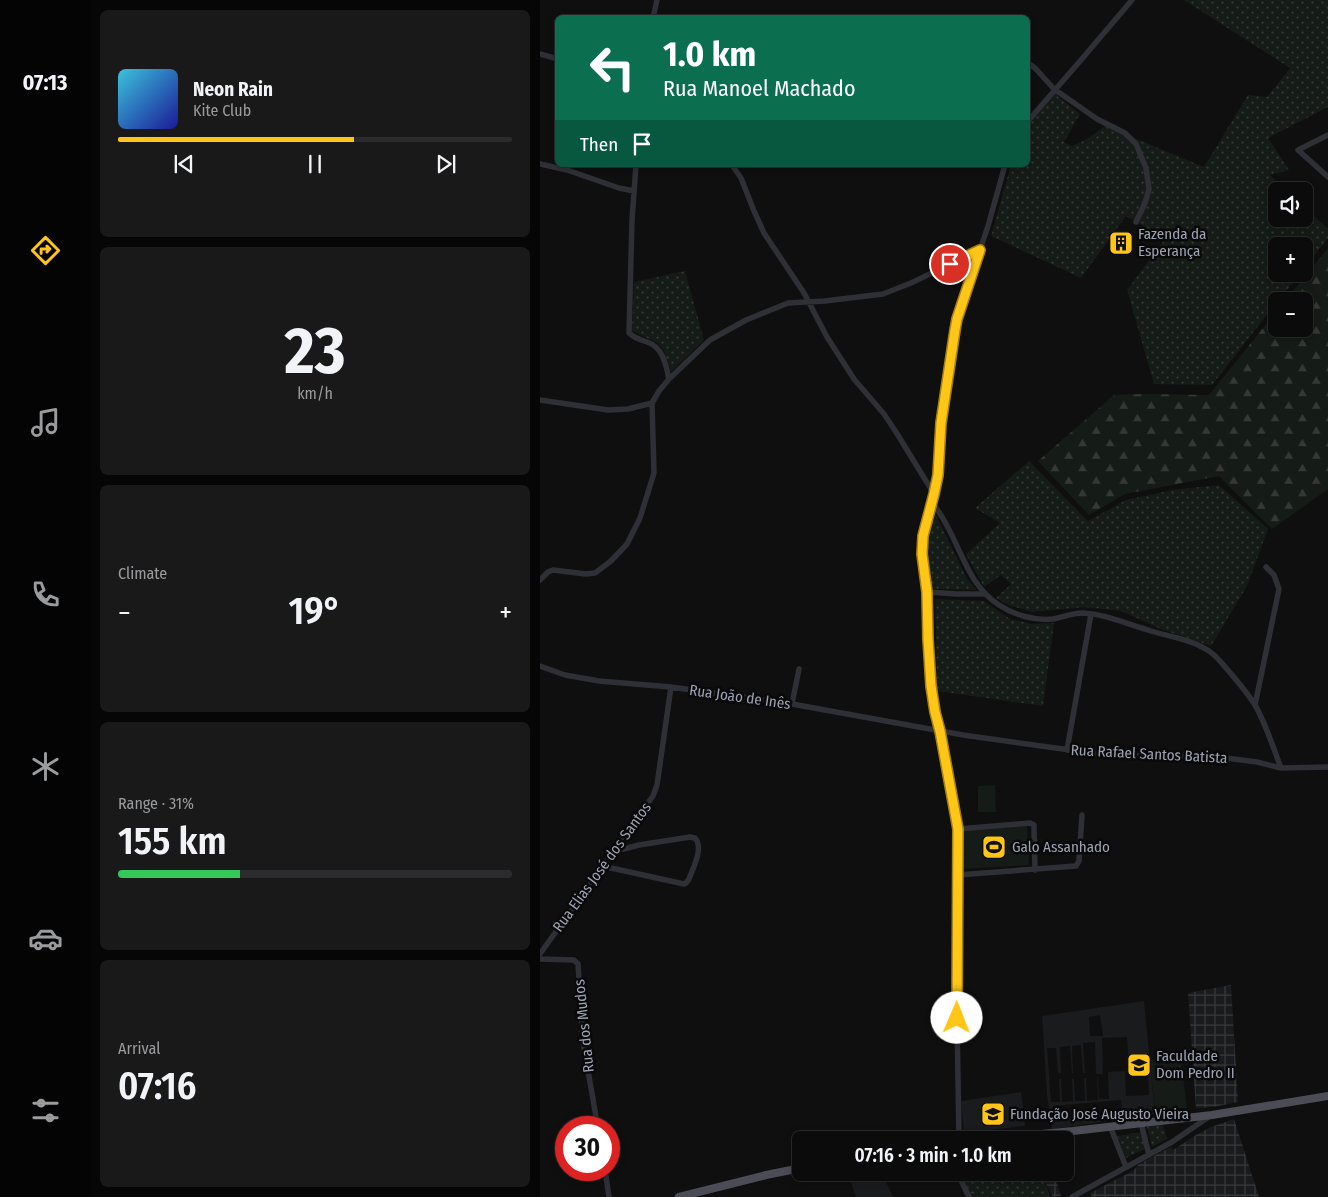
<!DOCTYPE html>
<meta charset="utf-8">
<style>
body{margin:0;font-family:"Fira Sans Condensed",sans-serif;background:#19191a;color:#f1f3f6;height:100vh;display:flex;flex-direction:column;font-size:19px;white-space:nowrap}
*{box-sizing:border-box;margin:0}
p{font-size:16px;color:#9a9b9d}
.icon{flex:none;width:28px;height:28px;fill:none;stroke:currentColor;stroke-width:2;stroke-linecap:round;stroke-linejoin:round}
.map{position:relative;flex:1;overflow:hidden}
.details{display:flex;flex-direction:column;gap:10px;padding:10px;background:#060607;width:450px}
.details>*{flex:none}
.banner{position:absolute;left:15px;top:15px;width:475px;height:152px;border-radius:8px;box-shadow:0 2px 8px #0003,0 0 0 1px #2b2b2d;background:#0b6e4f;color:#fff;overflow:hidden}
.fabs{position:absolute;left:728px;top:182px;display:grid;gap:10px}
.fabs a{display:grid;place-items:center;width:45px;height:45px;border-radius:8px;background:#0b0b0c;box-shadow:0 2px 8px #0003,0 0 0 1px #2b2b2d;font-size:25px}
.speed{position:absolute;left:15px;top:1116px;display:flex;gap:10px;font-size:25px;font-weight:700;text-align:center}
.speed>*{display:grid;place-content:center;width:65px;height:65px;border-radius:50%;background:#0b0b0c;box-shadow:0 2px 8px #0003,0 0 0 1px #2b2b2d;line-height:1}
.speed .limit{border:8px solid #d22;background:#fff;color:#111}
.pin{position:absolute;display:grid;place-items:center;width:42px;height:42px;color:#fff;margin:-21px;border:2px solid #fff;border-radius:50%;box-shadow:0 1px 5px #0007}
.me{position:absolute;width:55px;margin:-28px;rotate:1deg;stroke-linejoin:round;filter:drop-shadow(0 0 4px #0008)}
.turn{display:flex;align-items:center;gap:18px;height:105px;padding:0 25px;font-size:22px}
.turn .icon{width:65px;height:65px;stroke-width:2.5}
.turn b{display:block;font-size:35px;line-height:42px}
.then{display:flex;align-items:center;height:48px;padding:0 25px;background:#0003;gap:10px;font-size:19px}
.big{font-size:38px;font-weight:600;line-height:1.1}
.details .card{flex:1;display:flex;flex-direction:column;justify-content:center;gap:8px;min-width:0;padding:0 18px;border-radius:8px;background:#19191a}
.details .dial{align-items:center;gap:0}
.dial b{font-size:65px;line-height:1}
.song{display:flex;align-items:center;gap:15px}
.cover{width:60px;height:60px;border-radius:8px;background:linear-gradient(135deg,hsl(190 70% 55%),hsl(240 70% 35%))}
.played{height:5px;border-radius:2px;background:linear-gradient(90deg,#ffc618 60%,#2b2b2d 60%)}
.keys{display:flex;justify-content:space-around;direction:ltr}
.heat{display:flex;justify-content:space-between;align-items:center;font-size:28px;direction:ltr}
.charge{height:8px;border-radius:4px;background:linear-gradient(90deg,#34c759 31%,#2b2b2d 0)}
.trip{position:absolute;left:252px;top:1131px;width:282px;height:50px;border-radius:8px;background:#0b0b0c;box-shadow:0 2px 8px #0003,0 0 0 1px #2b2b2d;font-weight:600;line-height:50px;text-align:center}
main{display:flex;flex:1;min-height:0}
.dock{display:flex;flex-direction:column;width:90px;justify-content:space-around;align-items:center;background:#040405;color:#9a9b9d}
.dock .icon{width:35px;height:35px}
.dock .active{color:#ffc618}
.dock b{font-size:22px;color:#f1f3f6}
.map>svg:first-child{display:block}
.built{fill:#1a1b1d;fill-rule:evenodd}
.industrial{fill:url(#industrial-grid)}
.green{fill:url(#green-dots)}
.forest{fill:url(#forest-firs)}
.pitch{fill:#151b16}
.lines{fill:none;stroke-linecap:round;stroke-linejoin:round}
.minor{stroke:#2f3036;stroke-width:5.5}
.major{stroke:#4b4c55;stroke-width:8}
.route-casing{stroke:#a68110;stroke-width:12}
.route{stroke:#ffc618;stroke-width:9}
.labels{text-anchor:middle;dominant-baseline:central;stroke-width:5;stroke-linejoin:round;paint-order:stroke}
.poi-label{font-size:15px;fill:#9ea3b3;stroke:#0a0a0b;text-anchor:start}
.street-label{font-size:15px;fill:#9ea3b3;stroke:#0a0a0b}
</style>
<main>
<nav class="dock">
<b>07:13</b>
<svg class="icon active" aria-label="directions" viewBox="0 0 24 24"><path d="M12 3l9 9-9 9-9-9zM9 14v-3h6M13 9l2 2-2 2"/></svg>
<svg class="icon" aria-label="music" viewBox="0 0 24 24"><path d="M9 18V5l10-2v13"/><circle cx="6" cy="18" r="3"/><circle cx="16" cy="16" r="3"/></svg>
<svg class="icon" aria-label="phone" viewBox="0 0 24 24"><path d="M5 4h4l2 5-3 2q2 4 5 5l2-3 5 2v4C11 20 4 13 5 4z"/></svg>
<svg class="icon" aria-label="climate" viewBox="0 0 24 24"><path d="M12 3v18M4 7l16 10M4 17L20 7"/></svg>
<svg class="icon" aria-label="car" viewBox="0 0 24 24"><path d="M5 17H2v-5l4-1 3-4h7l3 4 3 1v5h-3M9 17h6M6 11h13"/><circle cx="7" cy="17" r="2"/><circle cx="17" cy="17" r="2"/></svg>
<svg class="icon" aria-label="filters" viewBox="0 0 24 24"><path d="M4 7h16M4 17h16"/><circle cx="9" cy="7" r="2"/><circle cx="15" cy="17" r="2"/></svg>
</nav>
<section class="details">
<div class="card">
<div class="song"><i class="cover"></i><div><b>Neon Rain</b><p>Kite Club</p></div></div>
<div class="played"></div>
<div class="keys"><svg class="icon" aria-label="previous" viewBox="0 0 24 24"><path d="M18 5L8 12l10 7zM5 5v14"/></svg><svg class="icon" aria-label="pause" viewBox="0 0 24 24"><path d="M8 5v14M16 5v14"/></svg><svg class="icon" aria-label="next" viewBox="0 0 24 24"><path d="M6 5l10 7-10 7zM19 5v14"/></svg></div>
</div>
<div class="card dial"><b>23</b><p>km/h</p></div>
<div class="card"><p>Climate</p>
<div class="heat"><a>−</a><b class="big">19°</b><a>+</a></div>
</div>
<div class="card"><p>Range · 31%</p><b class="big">155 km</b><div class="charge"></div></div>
<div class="card"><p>Arrival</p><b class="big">07:16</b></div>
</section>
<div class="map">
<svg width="788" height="1197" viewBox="0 0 788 1197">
<defs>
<pattern id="industrial-grid" width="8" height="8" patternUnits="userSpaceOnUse" patternTransform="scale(1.25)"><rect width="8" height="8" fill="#1a1b1d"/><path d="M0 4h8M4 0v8" fill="none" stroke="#38393b"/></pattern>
<pattern id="green-dots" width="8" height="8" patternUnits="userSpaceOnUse" patternTransform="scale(1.25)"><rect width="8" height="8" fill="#151b16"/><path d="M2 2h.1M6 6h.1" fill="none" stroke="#343936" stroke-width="1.8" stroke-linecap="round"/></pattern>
<pattern id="forest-firs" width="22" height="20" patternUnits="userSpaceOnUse" patternTransform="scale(1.25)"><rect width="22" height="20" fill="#151b16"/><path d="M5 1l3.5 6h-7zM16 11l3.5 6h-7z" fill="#343936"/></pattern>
</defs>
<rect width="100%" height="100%" fill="#0f0f10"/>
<path class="built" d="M604,1001L615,1114L512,1129L507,1095L502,1016ZM560,1015L563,1036H550L549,1017ZM587,1037L589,1071L608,1070L609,1095L586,1096L585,1071L568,1072L569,1099H559L558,1077H557L558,1100L547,1101L546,1078H544L545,1101H535L534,1079H532L533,1101L522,1102L521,1079H519L520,1102H511L507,1048H516L518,1073H521L520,1047L530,1046L532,1073H533L532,1046L541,1045L543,1073H545L543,1043L555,1042L556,1074H563L562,1038ZM581,1100L582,1111L514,1120L513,1106Z
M481,1092L485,1126L424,1133L421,1101Z
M308,1173H342L353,1197H316Z"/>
<path class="industrial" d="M691,985L698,1102L673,1107L656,1108L648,993Z
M694,1119L719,1197H552L550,1193L593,1171L599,1164L631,1147L633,1150L656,1135L671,1127Z
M463,1173H514L521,1196L513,1197L503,1178L468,1183Z"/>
<path class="green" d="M644,0H788V107L728,138L749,170L730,175L747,191H736V219H764V207L788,229V238L764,269V246H736V274H760L738,301H736V303L672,385L614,384L587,290L625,239L586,216L541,278L451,236L471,165H488V125L514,93L540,114L524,142L532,146L547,139L565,126L664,167L708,95L727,97L750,68Z
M145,271L164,340L131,372L123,349L116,342L92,331L94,282Z
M489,461L548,521L586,500L633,490L679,485L728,529L707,586L671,646L621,629L581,611L544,607L493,612L468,605L456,598L471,584L461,575L444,587L426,554L460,523L435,508Z
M394,511L427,579L437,590L391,589L386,547L389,525Z
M395,599L444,601L470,619L492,624L514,623L503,706L397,691Z
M623,1124L627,1139L612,1147L607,1127Z
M602,1132L605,1149L586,1158L577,1136Z
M419,1173H445L448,1177L458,1173H461L467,1183L503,1179L511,1197H432Z"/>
<path class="forest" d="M788,248V489L732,529L679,476L585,494L549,515L498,461L574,395L605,394L669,395L736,312V329H764V301H745Z"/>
<path class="pitch" d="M455,785L456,812H438V786Z
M487,826L489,865L421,869L419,830Z
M641,1058L647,1109L615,1114L610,1060Z"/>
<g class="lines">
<path class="minor" d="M113,18L117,0
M0,54L18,59
M488,63L495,68L514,89L557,119L585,133L596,144L606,168L609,189L605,203L596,222
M488,121L541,60L592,0
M788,135L758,150L788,177
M0,164L27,170L79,188L94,191
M96,165L92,220L89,333C94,338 101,340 107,342C123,347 126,365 129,379
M192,165L201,178L214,211L224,233L264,293L287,337L314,379L344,414L356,432L394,494
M0,400L68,410L88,409L112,403
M392,502C397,509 402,516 406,524C422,552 430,587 459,605C474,615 495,621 513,619C523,617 532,613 543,613C566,614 586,624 608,630C625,636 646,638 662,647C673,652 679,660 687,669C697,681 707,692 715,705C726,724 733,747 741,768
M0,580L8,572L13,570L46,574L55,573L71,561L87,544L100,518L114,473L112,403L119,391L129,379L170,340L206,320L248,303L285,301L343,294L371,283L440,250
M387,592L417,594H445
M0,666L25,675L59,681L131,687L252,704L423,735L566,755L614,756L662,755L717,762L741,768L788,767
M252,704L259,669
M715,705L739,589L734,575L726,567
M527,750L551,614
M418,829L490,823L494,825V829L495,870
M62,866L144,884L146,883L149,879C153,868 164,848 155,838L150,837L99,845L72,852
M417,875L536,866L539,861L542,815
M0,954L113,796L117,785L131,687
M0,959L34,960L38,964L43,1042L58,1128
M601,1123L609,1155
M570,1126L586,1167
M419,1140L417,1018L418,829L400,731L395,712L391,686L388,639L387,592L382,554L383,536L387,519L394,494L398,475L401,423L415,330L417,319L448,226L465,165
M65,1170L69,1197
M417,1172L429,1197
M532,1197L632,1142L670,1116"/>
<path class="major" d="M434,1140L533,1131L672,1115L788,1096
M139,1197L226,1175L261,1168"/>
</g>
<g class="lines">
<g class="route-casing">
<path id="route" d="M410,264L440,250L417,319L415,330L401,423L398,475L394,494L383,536L382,554L387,592L388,639L391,686L395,712L400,731L418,829L417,1018"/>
</g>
<use href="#route" class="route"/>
</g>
<defs>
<g id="building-square" transform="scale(1.25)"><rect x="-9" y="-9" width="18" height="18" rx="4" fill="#ffc618" stroke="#0a0a0b"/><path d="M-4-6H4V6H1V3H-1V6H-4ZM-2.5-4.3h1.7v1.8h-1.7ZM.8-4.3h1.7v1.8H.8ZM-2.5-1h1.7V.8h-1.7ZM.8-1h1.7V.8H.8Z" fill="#111"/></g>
<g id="stadium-square" transform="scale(1.25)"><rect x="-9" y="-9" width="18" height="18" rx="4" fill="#ffc618" stroke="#0a0a0b"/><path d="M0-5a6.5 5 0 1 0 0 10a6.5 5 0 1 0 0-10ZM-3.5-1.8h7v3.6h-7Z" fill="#111"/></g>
<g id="university-square" transform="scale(1.25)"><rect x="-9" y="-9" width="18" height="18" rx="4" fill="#ffc618" stroke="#0a0a0b"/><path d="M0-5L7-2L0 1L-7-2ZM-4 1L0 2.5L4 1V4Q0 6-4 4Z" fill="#111"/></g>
<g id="school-square" transform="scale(1.25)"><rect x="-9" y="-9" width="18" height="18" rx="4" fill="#ffc618" stroke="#0a0a0b"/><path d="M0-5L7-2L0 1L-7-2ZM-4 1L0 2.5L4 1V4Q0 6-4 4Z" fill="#111"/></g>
</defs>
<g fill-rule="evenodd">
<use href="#building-square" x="581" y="243"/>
<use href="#stadium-square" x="454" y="847"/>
<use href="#university-square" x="599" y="1065"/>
<use href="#school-square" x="453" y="1114"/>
</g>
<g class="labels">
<g class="poi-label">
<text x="598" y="234">Fazenda da<tspan x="598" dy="17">Esperança</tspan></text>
<text x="472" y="847">Galo Assanhado</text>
<text x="616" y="1056">Faculdade<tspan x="616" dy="17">Dom Pedro II</tspan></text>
<text x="470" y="1114">Fundação José Augusto Vieira</text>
</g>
<g class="street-label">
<text transform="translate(200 697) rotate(8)">Rua João de Inês</text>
<text transform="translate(609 754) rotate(3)">Rua Rafael Santos Batista</text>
<text transform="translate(62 867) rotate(-54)">Rua Elias José dos Santos</text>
<text transform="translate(44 1026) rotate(-96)">Rua dos Mudos</text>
</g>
</g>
</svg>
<div class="fabs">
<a><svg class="icon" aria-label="sound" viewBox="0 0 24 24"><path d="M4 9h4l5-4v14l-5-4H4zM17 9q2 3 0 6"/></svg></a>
<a>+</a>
<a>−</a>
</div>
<div class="speed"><div class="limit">30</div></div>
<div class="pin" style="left:410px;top:264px;background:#d93025"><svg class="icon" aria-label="arrive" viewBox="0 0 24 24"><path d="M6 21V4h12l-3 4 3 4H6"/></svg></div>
<svg class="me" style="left:417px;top:1018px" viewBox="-20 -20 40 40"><circle r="19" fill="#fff"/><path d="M0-13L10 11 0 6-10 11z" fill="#ffc618"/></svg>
<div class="trip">07:16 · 3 min · 1.0 km</div>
<div class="banner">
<div class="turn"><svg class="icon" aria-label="left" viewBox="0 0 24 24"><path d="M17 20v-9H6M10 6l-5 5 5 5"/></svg><div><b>1.0 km</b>Rua Manoel Machado</div></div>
<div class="then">Then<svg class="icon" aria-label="arrive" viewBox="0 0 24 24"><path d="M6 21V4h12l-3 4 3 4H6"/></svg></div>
</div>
</div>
</main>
